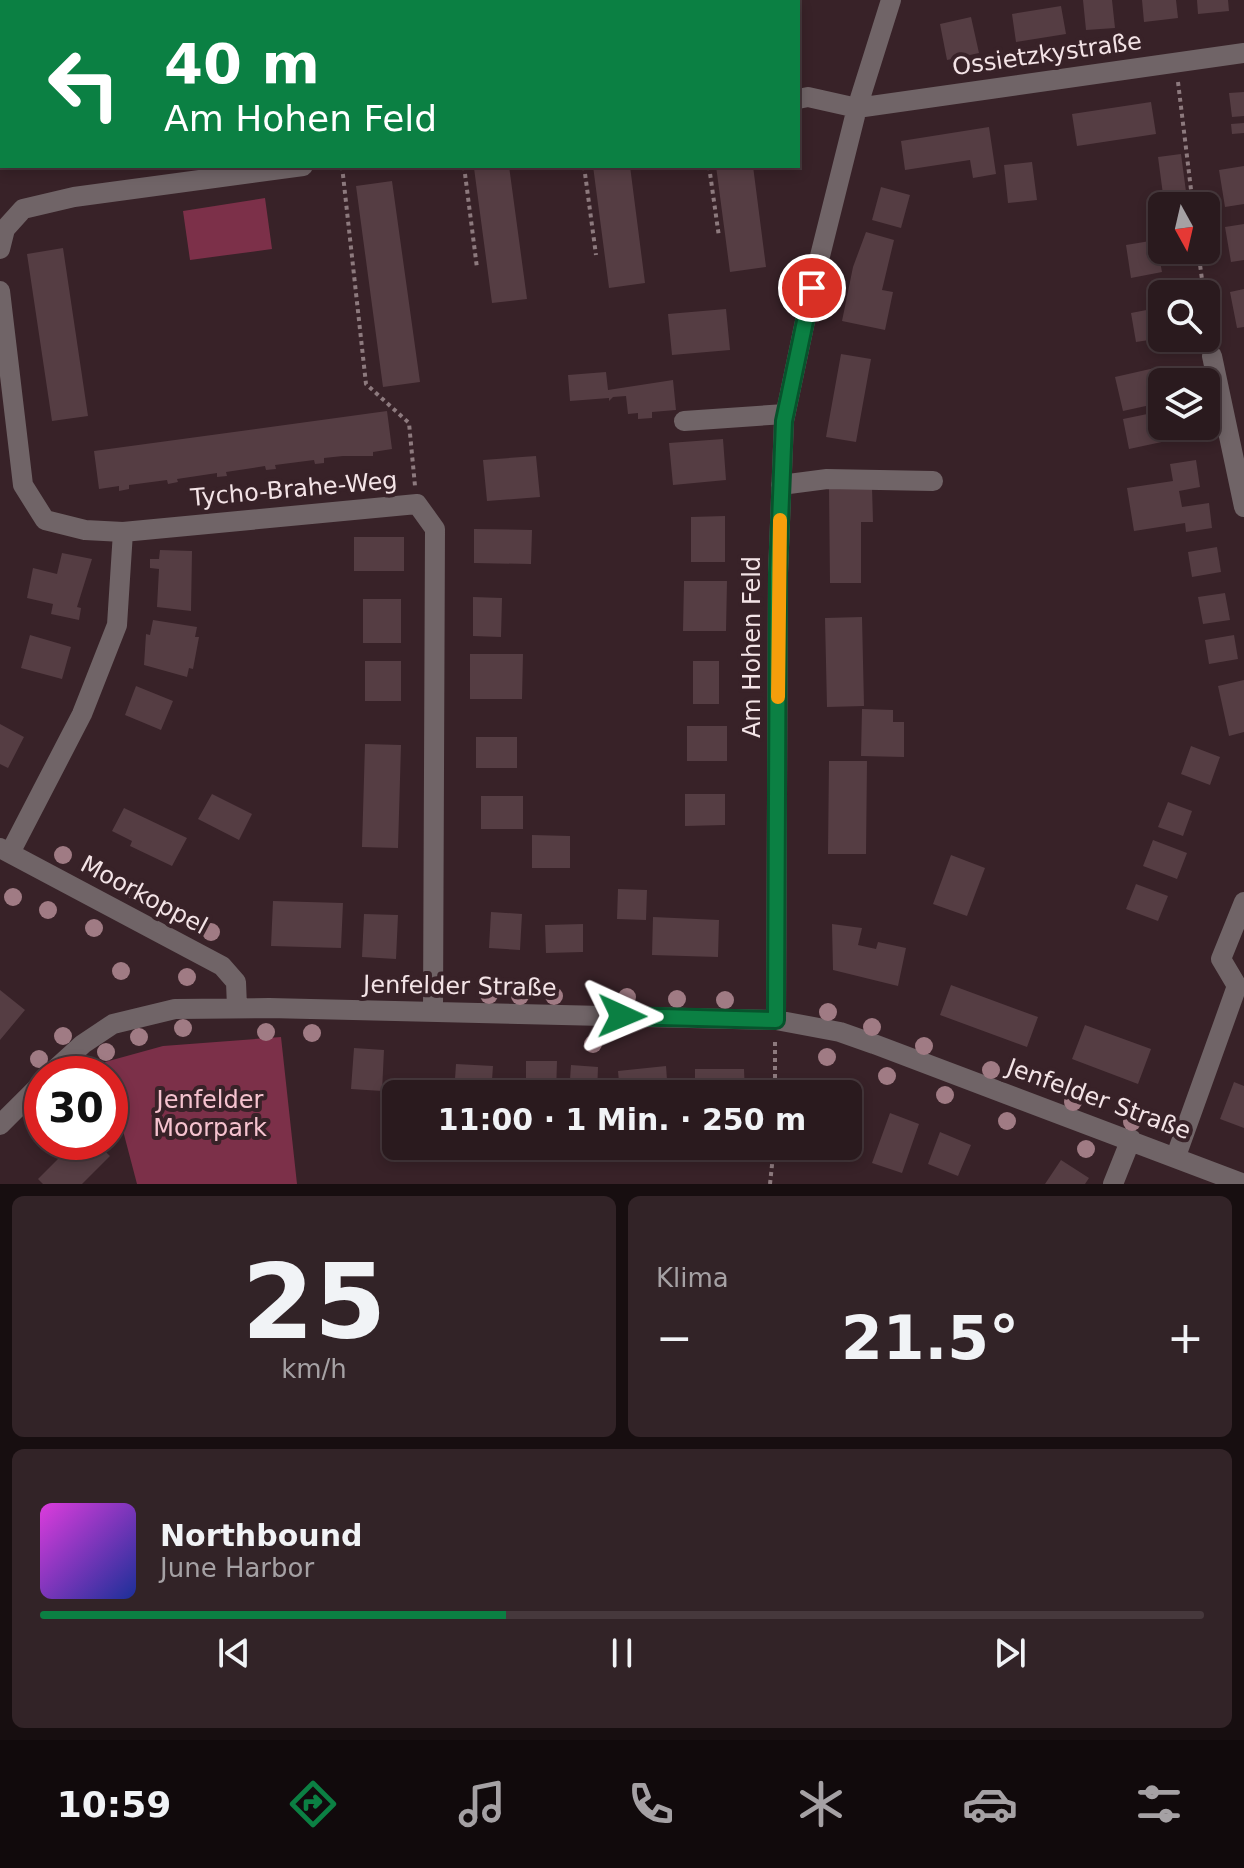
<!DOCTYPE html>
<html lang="de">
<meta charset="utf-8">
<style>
body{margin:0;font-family:"DejaVu Sans",sans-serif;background:#322327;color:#f1f3f6;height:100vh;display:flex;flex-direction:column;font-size:30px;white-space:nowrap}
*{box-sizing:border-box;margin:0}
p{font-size:26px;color:#a5a1a4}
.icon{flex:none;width:44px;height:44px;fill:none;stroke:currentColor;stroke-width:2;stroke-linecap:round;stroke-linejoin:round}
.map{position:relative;height:1184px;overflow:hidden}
.side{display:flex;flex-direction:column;gap:12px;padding:12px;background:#170e10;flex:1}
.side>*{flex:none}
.hud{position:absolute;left:0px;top:0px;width:800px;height:168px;box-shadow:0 4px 12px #0003,0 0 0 2px #46383c;background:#0b8043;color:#fff;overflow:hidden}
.needle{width:52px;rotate:172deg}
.controls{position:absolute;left:1148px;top:192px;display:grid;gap:16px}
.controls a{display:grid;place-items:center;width:72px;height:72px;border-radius:12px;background:#2a1a1e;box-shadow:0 4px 12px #0003,0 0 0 2px #46383c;font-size:40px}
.speed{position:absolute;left:24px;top:1056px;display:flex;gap:16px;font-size:40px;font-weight:700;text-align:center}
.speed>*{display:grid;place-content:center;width:104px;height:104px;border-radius:50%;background:#2a1a1e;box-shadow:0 4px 12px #0003,0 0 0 2px #46383c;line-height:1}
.speed .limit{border:12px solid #d22;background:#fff;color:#111}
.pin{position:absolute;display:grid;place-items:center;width:68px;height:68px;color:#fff;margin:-34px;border:4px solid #fff;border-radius:50%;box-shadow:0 2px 8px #0007}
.me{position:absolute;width:88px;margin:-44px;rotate:91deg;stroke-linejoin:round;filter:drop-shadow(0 0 6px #0008)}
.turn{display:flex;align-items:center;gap:28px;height:168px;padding:0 32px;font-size:36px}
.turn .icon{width:104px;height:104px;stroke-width:2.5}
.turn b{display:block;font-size:56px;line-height:68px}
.big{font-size:60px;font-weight:700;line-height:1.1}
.side .widget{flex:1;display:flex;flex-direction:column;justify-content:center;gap:12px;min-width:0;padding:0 28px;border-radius:12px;background:#322327}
.side .dial{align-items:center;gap:0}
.dial b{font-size:104px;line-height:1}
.song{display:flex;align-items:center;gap:24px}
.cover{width:96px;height:96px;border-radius:12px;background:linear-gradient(135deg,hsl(300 70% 55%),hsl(230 70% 35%))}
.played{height:8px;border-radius:4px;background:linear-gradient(90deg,#0b8043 40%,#46383c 40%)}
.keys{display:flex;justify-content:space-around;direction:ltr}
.heat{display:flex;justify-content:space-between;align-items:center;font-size:44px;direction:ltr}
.side .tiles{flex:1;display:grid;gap:12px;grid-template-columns:1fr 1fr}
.widget:last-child{grid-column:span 2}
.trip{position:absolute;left:382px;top:1080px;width:480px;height:80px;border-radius:12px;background:#2a1a1e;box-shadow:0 4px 12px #0003,0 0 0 2px #46383c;font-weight:700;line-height:80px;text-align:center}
.tabs{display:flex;height:128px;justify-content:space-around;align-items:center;background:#110a0c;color:#a5a1a4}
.tabs .icon{width:56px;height:56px}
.tabs .selected{color:#0b8043}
.tabs b{font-size:36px;color:#f1f3f6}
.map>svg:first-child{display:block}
.green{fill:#7c3049}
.building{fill:#553d43}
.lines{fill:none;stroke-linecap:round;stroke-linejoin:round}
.path{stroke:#8d7a7e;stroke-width:4;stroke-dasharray:4 4;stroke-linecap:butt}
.minor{stroke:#706467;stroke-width:20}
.tree{fill:#a07b84}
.route-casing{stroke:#07532c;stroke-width:20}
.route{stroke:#0b8043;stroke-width:14}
.slow{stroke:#f59e0b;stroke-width:14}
.labels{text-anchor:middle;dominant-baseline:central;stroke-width:8;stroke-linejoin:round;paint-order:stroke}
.street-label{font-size:24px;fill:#f3e3e6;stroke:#382228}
.park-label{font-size:24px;fill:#f6c3cf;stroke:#382228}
</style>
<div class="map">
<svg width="1244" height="1184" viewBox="0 0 1244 1184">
<rect width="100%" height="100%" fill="#382228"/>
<path class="green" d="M265,198L272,249L190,260L183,211Z
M281,1037L297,1184H137L105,1062L163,1046Z"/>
<path class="building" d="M1083,0H1112L1115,28L1086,30Z
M1142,0H1176L1178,18L1144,22Z
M1197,0H1228L1229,11L1198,14Z
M1061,6L1066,34L1016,42L1012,14Z
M971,17L979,53L947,60L940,24Z
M1244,92V116L1232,117L1229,93Z
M1151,102L1156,134L1077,146L1072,114Z
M1244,123V133L1232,134L1231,124Z
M989,127L996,174L973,178L970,160L905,170L901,141Z
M1181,154L1187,199L1164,202L1158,157Z
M1032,162L1037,200L1008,203L1004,165Z
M509,166L527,299L492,303L474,168Z
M593,166H630L645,283L609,288Z
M716,166H753L766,267L730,272Z
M1244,166V204L1225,207L1219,170Z
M392,181L420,382L383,387L356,186Z
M881,187L910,195L901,228L872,220Z
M1244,224V260L1231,262L1225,227Z
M866,232L894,240L882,290L893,292L885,330L842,321L853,267Z
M1156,240L1162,272L1131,278L1126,245Z
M63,248L88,416L52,421L27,254Z
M1244,289V327L1237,328L1230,292Z
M1162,307V338L1136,342L1131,313Z
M726,309L730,350L672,355L668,314Z
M841,354L871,359L856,442L826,437Z
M1159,367L1162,388L1152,390L1155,404L1123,411L1115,377Z
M606,372L608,390L673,380L676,410L652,412V418L638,419V413L628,414L626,396L613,397L609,401V398L570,401L568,375Z
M387,411L392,449L373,452V456H343L324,458V463L315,464L314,460L275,465L276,469L266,470L265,466L226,472L227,476L217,477V473L177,479L178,482L168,484L167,480L129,485V489L119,491V486L99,489L94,451Z
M1162,411V426H1168L1171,440L1129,449L1123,419Z
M723,439L726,480L673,485L669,443Z
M536,456L540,497L487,501L483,460Z
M1196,460L1200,487L1179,491L1182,507L1209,503L1212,528L1186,532L1185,523L1134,531L1127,488L1173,481L1170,464Z
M829,487H872L873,522H861V583H830Z
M725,516V562H691V517Z
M474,529L532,530L531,564L474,563Z
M354,537H404V571H354Z
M1217,547L1221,572L1192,577L1188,552Z
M160,550L192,551L191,611L157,607L159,569L150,568V559H159Z
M62,553L92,559L77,607L81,608L79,620L51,614L53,604L27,598L33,568L57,574Z
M684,581H727L726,631H683Z
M1225,593L1230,620L1203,624L1198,597Z
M473,597L502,598L501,637L473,636Z
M363,599H401V643H363Z
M862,617L864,706L827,707L825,618Z
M153,620L197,627L195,637H199L193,669L189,668L187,677L144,665L146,634L150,635Z
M30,635L71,647L62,679L21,668Z
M1234,635L1238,659L1209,664L1205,640Z
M470,654H523L522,699H470Z
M365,661H401V701H365Z
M693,661H719V704H693Z
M1244,680V732L1229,736L1218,686Z
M136,686L173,701L161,730L125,715Z
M862,709L893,710V722H904V757L861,756Z
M0,724L24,737L8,768L0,764Z
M687,726H727V761H687Z
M476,737H517V768H476Z
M365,744L401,745L398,848L362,847Z
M1191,746L1220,757L1210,785L1181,774Z
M829,761H867L866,854H828Z
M212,794L252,814L239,840L198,819Z
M685,794H725V825L685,826Z
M481,796H523V829H481Z
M1168,802L1192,811L1183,836L1158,827Z
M124,808L187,838L172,866L130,846L132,841L112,831Z
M532,835L570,836V868H532Z
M1153,840L1187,853L1177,879L1143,866Z
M951,855L985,868L967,916L933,904Z
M1136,884L1168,896L1158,921L1126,909Z
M618,889L647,890L646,920L617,919Z
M273,901L343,903L341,948L271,946Z
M491,912L522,914L520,950L489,948Z
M364,914L398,915L396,959L362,957Z
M653,917L719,920L718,957L652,955Z
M583,924V952L546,953L545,925Z
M832,924L862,928L858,945L876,949L878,942L906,948L898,986L833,970Z
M951,985L1038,1017L1027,1047L940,1015Z
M0,990L25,1010L0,1040Z
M1085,1025L1151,1049L1138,1084L1072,1059Z
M354,1048L384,1050L382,1091L351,1089Z
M526,1061H557L556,1094H519V1083H526Z
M456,1064L493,1066L491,1094H454Z
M571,1065L598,1067L597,1094H569Z
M666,1066L668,1094H620L618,1071Z
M695,1069H744L745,1094H695Z
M1234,1082L1244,1086V1128L1220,1119Z
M828,1086L864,1100L848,1139V1094H824Z
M890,1113L919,1124L902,1173L872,1163Z
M940,1132L971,1145L958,1176L928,1164Z
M75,1142H95L110,1156L82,1184H43L38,1179Z
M1061,1160L1089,1178L1085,1184H1045Z"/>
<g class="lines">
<path class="path" d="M84,0V2
M0,78H2
M1178,82L1193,206
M342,166L366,384L409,423L415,486
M464,166L477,268
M584,166L596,255
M709,166L719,237
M1198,250L1204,294
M1206,311L1209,337
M775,1094V1040
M770,1184L774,1146"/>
<path class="minor" d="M798,99L808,97L857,108L1244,53
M0,249L5,229L23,209L74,197L303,166
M0,291L23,485L45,520L85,530L123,532L417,504L435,529L433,1011
M1212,356L1244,507
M684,421L785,414
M781,485L827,479L933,481
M0,848L222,966L236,982L237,1007
M10,853L82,714L117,625L123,532
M776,1020L778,573L784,421L812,288L857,108L891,0
M50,1074L83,1044L113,1024L175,1009L269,1008L776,1020L840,1032L874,1044L1244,1184
M0,1125L42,1083
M1176,1156L1237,986L1221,959L1244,902
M1113,1184L1131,1139"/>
</g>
<g class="tree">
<circle cx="63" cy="855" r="9"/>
<circle cx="133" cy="890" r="9"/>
<circle cx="13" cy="897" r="9"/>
<circle cx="48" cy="910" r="9"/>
<circle cx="94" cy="928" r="9"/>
<circle cx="211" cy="932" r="9"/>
<circle cx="121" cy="971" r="9"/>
<circle cx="187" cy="977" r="9"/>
<circle cx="489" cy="995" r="9"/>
<circle cx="520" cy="996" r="9"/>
<circle cx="554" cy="996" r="9"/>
<circle cx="627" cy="997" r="9"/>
<circle cx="677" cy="999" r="9"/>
<circle cx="725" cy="1000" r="9"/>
<circle cx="828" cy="1012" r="9"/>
<circle cx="872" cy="1027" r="9"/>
<circle cx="183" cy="1028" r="9"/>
<circle cx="266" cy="1032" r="9"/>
<circle cx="312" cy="1033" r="9"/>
<circle cx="63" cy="1036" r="9"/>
<circle cx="139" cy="1037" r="9"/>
<circle cx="593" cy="1044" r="9"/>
<circle cx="924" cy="1046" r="9"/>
<circle cx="106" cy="1052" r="9"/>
<circle cx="827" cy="1057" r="9"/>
<circle cx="39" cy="1059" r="9"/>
<circle cx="991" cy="1070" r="9"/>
<circle cx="887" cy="1076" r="9"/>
<circle cx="945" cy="1095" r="9"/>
<circle cx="1073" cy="1102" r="9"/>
<circle cx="1007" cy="1121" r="9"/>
<circle cx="1132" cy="1122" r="9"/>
<circle cx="1086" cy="1149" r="9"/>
</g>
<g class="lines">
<g class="route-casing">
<path id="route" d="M622,1016L776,1020L778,573L784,421L812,288"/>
</g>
<use href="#route" class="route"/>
<path class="slow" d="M778,697L780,520"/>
</g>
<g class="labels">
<g class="street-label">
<text transform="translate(1047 54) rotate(-8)">Ossietzkystraße</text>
<text transform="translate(294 489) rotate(-5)">Tycho-Brahe-Weg</text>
<text transform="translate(752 647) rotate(-90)">Am Hohen Feld</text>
<text transform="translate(144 895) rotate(28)">Moorkoppel</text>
<text transform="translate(460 986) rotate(1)">Jenfelder Straße</text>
<text transform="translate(1099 1099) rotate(20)">Jenfelder Straße</text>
</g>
<g class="park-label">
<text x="210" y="1100">Jenfelder<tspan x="210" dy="28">Moorpark</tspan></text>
</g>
</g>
</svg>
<div class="controls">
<a><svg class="needle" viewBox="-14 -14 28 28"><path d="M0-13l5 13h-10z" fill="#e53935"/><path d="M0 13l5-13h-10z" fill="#a5a1a4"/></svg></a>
<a><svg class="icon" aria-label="search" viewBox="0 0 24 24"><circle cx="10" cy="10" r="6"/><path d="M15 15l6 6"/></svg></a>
<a><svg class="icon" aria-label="layers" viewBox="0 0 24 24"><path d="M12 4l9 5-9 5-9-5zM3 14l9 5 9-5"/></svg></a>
</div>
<div class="speed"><div class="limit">30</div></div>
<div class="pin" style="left:812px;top:288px;background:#d93025"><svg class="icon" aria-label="arrive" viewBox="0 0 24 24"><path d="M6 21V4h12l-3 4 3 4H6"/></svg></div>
<svg class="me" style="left:622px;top:1016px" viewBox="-20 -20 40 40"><path d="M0-17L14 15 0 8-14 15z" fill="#0b8043" stroke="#fff" stroke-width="4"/></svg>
<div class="trip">11:00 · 1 Min. · 250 m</div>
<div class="hud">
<div class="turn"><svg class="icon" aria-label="left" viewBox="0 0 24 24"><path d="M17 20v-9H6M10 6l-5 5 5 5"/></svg><div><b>40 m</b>Am Hohen Feld</div></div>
</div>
</div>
<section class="side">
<div class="tiles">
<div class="widget dial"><b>25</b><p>km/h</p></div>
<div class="widget"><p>Klima</p>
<div class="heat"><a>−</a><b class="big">21.5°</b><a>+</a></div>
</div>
<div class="widget">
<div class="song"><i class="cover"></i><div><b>Northbound</b><p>June Harbor</p></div></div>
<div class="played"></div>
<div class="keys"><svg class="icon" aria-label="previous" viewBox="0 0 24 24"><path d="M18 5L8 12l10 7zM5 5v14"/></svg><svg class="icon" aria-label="pause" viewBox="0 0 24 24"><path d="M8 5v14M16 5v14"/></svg><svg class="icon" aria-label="next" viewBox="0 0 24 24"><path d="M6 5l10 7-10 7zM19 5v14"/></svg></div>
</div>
</div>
</section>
<nav class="tabs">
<b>10:59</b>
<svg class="icon selected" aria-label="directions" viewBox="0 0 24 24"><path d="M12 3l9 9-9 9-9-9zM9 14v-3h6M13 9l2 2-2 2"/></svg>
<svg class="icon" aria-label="music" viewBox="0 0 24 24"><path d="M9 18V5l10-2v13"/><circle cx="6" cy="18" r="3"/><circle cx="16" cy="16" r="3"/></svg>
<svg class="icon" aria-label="phone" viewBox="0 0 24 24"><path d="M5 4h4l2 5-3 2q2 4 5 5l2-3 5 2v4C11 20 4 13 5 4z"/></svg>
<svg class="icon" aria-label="climate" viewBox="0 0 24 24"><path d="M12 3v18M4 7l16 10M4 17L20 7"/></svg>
<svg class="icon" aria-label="car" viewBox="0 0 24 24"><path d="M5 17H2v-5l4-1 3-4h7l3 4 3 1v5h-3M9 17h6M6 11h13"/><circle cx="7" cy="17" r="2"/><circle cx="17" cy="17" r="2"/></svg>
<svg class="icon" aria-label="filters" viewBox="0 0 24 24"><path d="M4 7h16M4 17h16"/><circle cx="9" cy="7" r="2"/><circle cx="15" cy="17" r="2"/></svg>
</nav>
